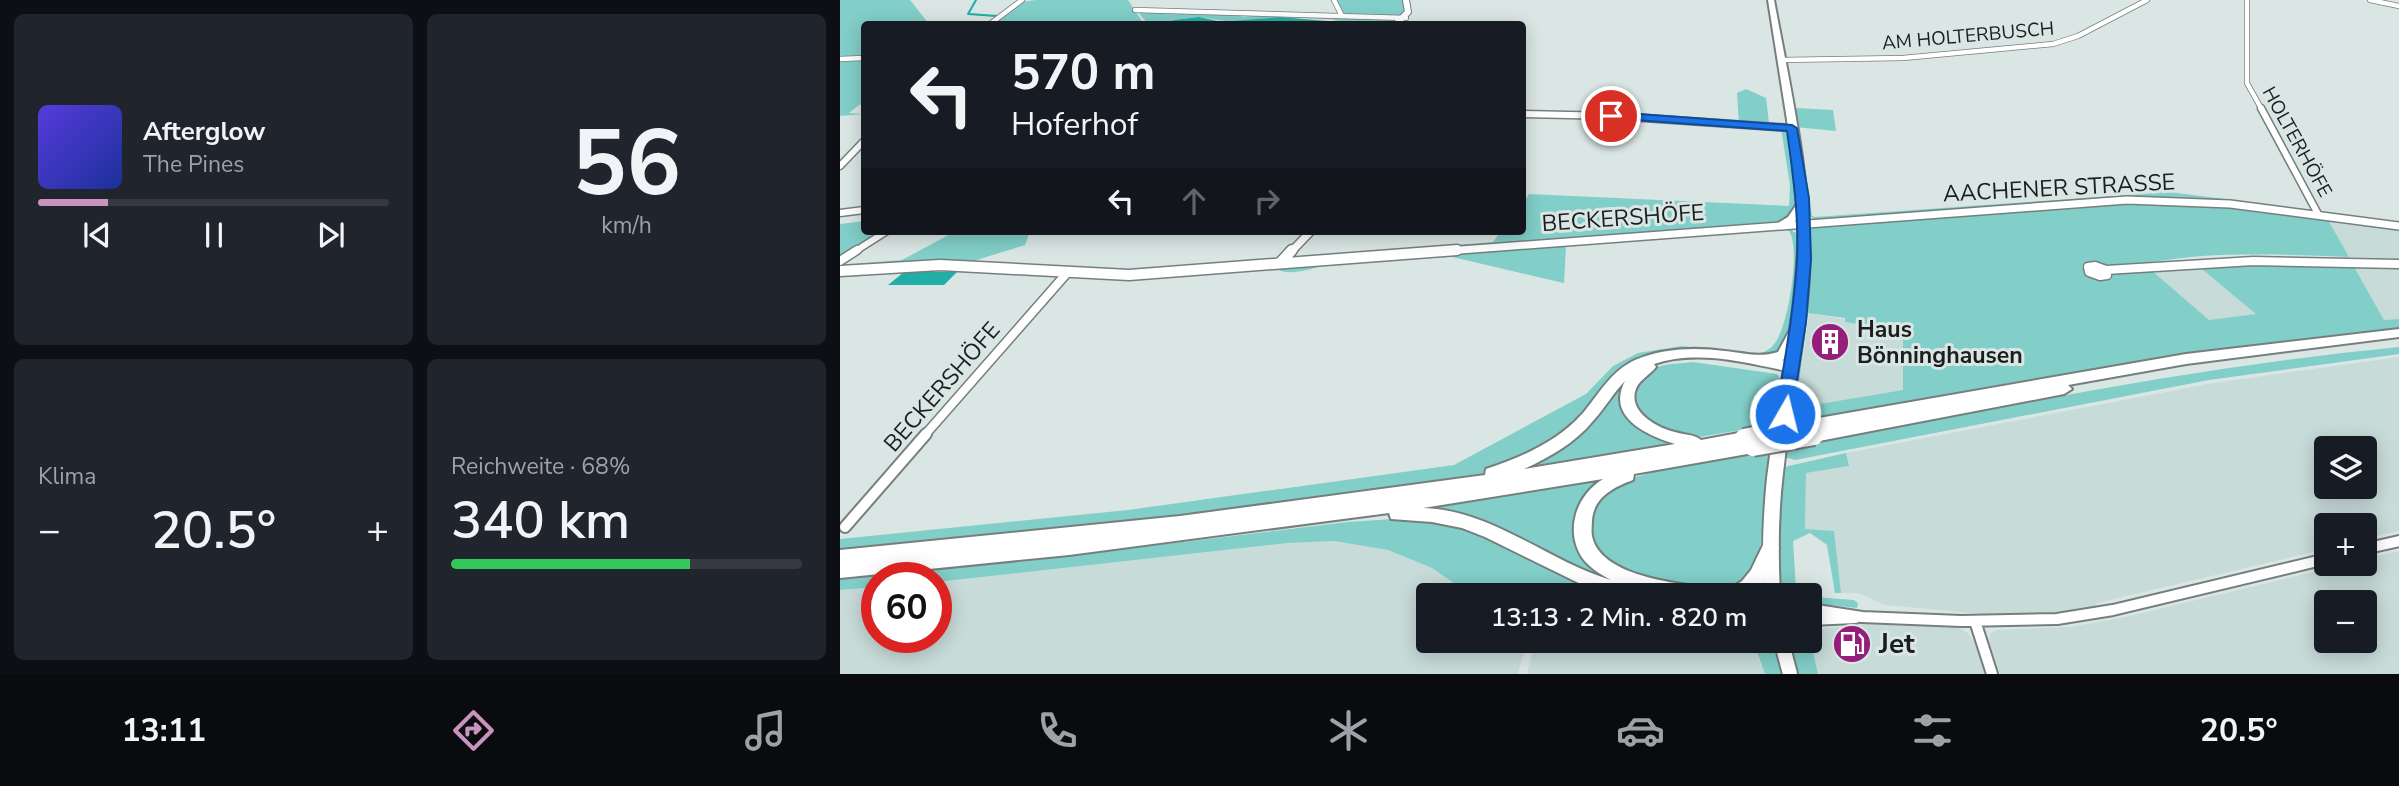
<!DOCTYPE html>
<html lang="de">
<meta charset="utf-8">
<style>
body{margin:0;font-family:"Nunito Sans",sans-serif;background:#20242c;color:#f1f3f6;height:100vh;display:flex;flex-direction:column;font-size:26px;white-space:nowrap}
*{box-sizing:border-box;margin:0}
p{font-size:23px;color:#9ea1a6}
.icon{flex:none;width:38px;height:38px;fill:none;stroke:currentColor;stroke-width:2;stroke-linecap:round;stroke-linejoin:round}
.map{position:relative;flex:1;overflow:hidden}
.details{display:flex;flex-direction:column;gap:14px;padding:14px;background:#0d0f14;width:840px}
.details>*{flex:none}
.top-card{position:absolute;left:21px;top:21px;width:665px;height:214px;border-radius:7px;box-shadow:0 4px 18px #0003;background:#171b24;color:#f1f3f6;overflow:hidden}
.fabs{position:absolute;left:1474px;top:436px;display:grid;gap:14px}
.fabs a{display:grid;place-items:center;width:63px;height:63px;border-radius:7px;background:#171b24;box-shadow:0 4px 18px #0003;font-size:35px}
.speed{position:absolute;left:21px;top:562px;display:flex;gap:14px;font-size:35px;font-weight:700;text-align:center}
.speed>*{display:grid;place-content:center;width:91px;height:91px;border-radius:50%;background:#171b24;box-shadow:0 4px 18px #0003;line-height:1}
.speed .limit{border:10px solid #d22;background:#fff;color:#111}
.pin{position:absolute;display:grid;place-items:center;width:60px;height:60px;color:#fff;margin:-30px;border:4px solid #fff;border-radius:50%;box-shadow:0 2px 7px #0007}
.me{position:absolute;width:77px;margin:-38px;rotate:8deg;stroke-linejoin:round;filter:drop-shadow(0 0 5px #0008)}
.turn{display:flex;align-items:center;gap:24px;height:147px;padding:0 35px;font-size:32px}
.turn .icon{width:91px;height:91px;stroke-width:2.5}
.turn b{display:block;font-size:49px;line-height:60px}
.lanes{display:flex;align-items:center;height:66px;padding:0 35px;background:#0003;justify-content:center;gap:35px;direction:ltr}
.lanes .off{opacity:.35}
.big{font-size:52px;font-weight:600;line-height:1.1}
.details .tile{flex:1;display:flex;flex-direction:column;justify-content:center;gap:10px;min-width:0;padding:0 24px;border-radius:10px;background:#20242c}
.details .dial{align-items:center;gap:0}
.dial b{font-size:91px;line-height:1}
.song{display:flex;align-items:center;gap:21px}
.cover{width:84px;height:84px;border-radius:10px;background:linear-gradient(135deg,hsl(250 70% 55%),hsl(230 70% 35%))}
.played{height:7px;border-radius:4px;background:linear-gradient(90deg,#c893be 20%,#363941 20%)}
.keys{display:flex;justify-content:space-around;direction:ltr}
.heat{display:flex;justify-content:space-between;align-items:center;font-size:38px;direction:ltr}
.charge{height:10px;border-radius:5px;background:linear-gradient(90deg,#34c759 68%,#363941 0)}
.details .tiles{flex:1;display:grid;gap:14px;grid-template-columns:repeat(2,1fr)}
.trip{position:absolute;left:576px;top:583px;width:406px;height:70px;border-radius:7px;background:#171b24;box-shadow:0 4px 18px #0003;font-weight:600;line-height:70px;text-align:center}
.tab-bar{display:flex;height:112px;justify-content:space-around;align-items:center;background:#090b0e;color:#9ea1a6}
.tab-bar .icon{width:49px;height:49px}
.tab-bar .active{color:#c893be}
.tab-bar b{font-size:32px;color:#f1f3f6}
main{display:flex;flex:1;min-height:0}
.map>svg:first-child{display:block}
.built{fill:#c7dbd9;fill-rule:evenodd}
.green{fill:#82cec8;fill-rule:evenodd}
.water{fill:#20aea6}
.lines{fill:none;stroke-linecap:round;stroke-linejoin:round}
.stream{stroke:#20aea6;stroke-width:2}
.minor-far3-casing{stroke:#757f7e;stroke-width:6}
.minor-far2-casing{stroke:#757f7e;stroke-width:9}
.minor-far1-casing{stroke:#757f7e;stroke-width:11}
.minor-casing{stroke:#757f7e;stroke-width:14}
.tertiary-far2-casing{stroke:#757f7e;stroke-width:8}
.tertiary-far1-casing{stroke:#757f7e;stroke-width:10}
.tertiary-casing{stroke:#757f7e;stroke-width:13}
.secondary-casing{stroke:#757f7e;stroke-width:18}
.primary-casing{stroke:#757f7e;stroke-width:4}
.motorway-casing{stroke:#757f7e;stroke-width:4}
.minor-far3{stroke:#fff;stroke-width:4.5}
.minor-far2{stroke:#fff;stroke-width:6}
.minor-far1{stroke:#fff;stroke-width:8}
.minor{stroke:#fff;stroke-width:10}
.tertiary-far2{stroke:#fff;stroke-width:6}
.tertiary-far1{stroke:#fff;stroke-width:7}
.tertiary{stroke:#fff;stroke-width:10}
.secondary{stroke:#fff;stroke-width:14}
.primary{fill:#fff;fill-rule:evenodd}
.motorway{fill:#fff;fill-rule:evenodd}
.motorway-bridge-far1-casing{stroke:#757f7e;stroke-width:18;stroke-linecap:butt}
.motorway-bridge-casing{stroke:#757f7e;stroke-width:22;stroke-linecap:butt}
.motorway-bridge-far1{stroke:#fff;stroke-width:14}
.motorway-bridge{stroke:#fff;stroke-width:18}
.route{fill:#1a73e8;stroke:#114b97;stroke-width:2}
.labels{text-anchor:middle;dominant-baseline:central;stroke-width:6;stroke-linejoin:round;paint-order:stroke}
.far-street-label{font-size:19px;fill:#1a1e1e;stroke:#dae6e4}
.street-label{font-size:23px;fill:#1a1e1e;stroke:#dae6e4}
.poi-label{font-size:23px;font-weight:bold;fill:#1a1e1e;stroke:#dae6e4;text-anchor:start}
.near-poi-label{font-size:28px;font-weight:bold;fill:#1a1e1e;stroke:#dae6e4;text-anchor:start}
</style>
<main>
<section class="details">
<div class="tiles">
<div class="tile">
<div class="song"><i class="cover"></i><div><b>Afterglow</b><p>The Pines</p></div></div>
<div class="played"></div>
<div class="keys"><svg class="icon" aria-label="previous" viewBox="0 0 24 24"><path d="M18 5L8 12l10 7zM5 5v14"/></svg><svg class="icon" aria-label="pause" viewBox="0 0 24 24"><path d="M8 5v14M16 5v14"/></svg><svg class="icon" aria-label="next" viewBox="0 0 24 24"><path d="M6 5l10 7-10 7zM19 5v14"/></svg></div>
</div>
<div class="tile dial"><b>56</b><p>km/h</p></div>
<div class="tile"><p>Klima</p>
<div class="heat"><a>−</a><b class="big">20.5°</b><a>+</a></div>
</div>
<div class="tile"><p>Reichweite · 68%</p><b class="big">340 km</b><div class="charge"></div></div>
</div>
</section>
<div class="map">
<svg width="1559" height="674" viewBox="0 0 1559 674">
<rect width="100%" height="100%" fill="#dae6e4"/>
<path class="built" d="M1487,219L1559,229V261L1509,257Z
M1357,265L1417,314L1368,320L1311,270Z
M1513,265L1559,268V319L1544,320Z
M969,313L1063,330V390L956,409Z
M1559,357V531L1524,539V525H1486V549L1257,603L1256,607L1219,612L1153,615L1045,605L1018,593H1001L994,532L965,529L966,473L1009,466L1006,453L1373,383ZM1486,448H1524V486H1486Z
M494,541L548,550L592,568L631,595H588V640L687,641L678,674H0V590L37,587V637H96V582L449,543Z
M1559,551V674H1160L1149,640L1150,633L1157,630L1229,627L1285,617L1506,564H1524V559ZM1486,602H1524V640H1486Z
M1034,623L1115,626L1127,632L1135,643L1145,674H978L971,642L979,629Z
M695,640L912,641L925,674H687Z"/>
<path class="green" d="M0,0H70L89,24H24V104L19,105L9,113L24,114L0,116Z
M135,0L130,13L159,16L181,2L196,0H288L304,24H151L157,17L128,14Z
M495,0H564V17L503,15Z
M297,11L404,13L402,17L435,14L561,18L554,24H498L499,22L492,19L440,17L392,22L359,17L334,20L325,24H308Z
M947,60L955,108L993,110L996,131L955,127L944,61Z
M906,89L926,98L929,123L899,124L897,93Z
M941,128H949L958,200L955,209L944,221L461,261L523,252L653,242L661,231H682L683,203L689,194L949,206L950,185Z
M958,130L972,216L975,217L1329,192L1472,210L1471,212L1311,198L975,220L969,215L956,131Z
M1275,202L1355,203L1488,220L1509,257C1460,255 1411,253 1362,256C1324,259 1285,269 1248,263L1242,267L1246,274L1266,279L1273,274L1311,270L1369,320L1416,314L1357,265L1399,262L1513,265L1544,320L1559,319V328C1354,348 1153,386 950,422L971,229L977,226ZM968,313L1005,318V322L1063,331V390L956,408Z
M24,221V231H43L0,258V224Z
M928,229H949L958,234C957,265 963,342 932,358L875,353L807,357L715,441L669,464L645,473C432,514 215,530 0,551V539L288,510L614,465L746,394L773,366L798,353L842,346L917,355C924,352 930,350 935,343C948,327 962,244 948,230H925L726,246L724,283L604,255L480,265L482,266C468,270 449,276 436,269L438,267Z
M116,231H190L185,245L127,263L0,269V265L62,260Z
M1559,347V354L1369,380L955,460L945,457L947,449C1150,409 1353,367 1559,347Z
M861,355L910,362V365C869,359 840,352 801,370L788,410L841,442L670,471L715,448L777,383L807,362Z
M853,362L937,374L943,385L938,424L859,437C832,437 792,424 795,392C796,385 798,377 804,373C819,363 836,364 853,362Z
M932,451L921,543L913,580L893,593C860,595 802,582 773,567C758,558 747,539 749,523C749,515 753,504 758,498C788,467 889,459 932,451Z
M1006,453L1009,466L966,473L965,529L994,531L1001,593H995L987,545L970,533L953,541L956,589L974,597L1014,600L1018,603L1017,608L970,603V595H944C930,569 941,498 944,467Z
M767,480L752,493L748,554L822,595L784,588L583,509Z
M585,517L616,523L771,595H631L592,568L548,550L494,541L448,543L96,582V578H37V587L0,590V578L179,562L507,522Z
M979,626L981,628L971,642L978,674H959L949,641L970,640V628Z
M913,641H932L941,674H925Z"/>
<path class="water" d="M359,17L382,22L440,17L499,22L498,24H325L334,20Z
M64,272H117L104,285H48Z"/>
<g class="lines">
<path class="stream" d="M136,0L128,14L157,16"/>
<g class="minor-far3-casing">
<path id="minor-far3" d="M494,0L502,16
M1407,0V83L1422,110
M1530,0L1559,6
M295,10L566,18
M150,24L182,0
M0,59L24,58
M941,60L1063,58L1213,44L1238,36L1307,0"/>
</g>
<g class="minor-far2-casing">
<path id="minor-far2" d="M1421,108L1478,214
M682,114L774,116L952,128
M0,166L24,141
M0,213L24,210
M14,252L47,231"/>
</g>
<g class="minor-far1-casing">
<path id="minor-far1" d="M0,261L17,250
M1255,266L1266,270L1267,275L1260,276L1249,272L1248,267Z
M1266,270L1413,261L1559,264
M84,436L227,273"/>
</g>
<g class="minor-casing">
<path id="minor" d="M5,527L86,434
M1524,549L1559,541
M970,609L1022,617L1121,621L1217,619L1273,610L1486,559
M970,620L1015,618
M1135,621L1152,674"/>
</g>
<g class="tertiary-far2-casing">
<path id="tertiary-far2" d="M556,24L568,12L566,0"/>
</g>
<g class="tertiary-far1-casing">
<path id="tertiary-far1" d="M451,252L471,231
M594,252L1287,200L1390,204L1559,226"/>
</g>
<g class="tertiary-casing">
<path id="tertiary" d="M440,263L452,250
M0,271L100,265L289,275L617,250"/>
</g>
<g class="secondary-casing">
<path id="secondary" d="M941,640L950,674"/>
</g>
<g class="primary-casing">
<path id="primary" d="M928,0H934C951,92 973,185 969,278C965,344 950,408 943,473C938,514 938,554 940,595H924C922,555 923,517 927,478C938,390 960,306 958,218C954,224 945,227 938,229L933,226L948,217L957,204L950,139Z"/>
</g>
<g class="motorway-casing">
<path id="motorway" d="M957,325L964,329L948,358L942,360L956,364L958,367L956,370L951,372C909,363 857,349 814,364L816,367C810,375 797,381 795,392C790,413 818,428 835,432C844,435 854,434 861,440L904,432L910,434L912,438L910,442L919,443L921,447L919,451L913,453L794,474L793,480C774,487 754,497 752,520C752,525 751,531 752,536C760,575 830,582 861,587L868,589L871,595H816L802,591L804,595H767L755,591L645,537L622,528L592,522L551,519L549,513L229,555L0,578V550L340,516L645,475L646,469C682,457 717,442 743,413C759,394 771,371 795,360C823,348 855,347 885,351C905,353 919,358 938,352L952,326ZM785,381C766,417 806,435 835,444L684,469C710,457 735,443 753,421C765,408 773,393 785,381ZM763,479C737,495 725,528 741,556C748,567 760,574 771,580C707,561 653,510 583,508Z
M1559,329V337L1346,364L1228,385L1232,389L1224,394L974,442L968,440L966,436L968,432L973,431L967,429L965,425L967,421L973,419L1346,354Z
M930,541L936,543L939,548L925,581L912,595H886L889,589L902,581L911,570L924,543Z"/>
</g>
<use href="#minor-far3" class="minor-far3"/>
<use href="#minor-far2" class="minor-far2"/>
<use href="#minor-far1" class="minor-far1"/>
<use href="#minor" class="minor"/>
<use href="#tertiary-far2" class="tertiary-far2"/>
<use href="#tertiary-far1" class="tertiary-far1"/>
<use href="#tertiary" class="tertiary"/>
<use href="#secondary" class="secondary"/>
<use href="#primary" class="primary"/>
<use href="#motorway" class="motorway"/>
<g class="motorway-bridge-far1-casing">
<path id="motorway-bridge-far1" d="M914,436L973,425"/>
</g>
<g class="motorway-bridge-casing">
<path id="motorway-bridge" d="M904,438L923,434
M913,447L974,436"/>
</g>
<use href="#motorway-bridge-far1" class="motorway-bridge-far1"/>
<use href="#motorway-bridge" class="motorway-bridge"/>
</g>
<path class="route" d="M771,112L952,125L957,128L969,198L971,259L966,322L951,419H938L936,414C944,363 954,311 957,260C959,216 953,174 947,131L767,118V113Z"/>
<defs>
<g id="building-disc" transform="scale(2.0125)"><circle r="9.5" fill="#951e7a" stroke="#dae6e4"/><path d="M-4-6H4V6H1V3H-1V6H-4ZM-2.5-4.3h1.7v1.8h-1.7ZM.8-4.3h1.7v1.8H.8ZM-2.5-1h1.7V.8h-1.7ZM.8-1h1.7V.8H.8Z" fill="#fff"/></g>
<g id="fuel-disc" transform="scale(2.0125)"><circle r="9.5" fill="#951e7a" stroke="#dae6e4"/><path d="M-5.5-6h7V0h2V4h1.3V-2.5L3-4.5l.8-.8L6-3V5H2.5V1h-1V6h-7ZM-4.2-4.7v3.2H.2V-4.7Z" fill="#fff"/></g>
</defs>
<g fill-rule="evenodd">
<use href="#building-disc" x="990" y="342"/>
<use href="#fuel-disc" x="1012" y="644"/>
</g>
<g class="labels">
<g class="far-street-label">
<text transform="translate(1128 36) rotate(-5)">AM HOLTERBUSCH</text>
<text transform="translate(1457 142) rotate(61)">HOLTERHÖFE</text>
</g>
<g class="street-label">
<text transform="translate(1219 188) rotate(-3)">AACHENER STRASSE</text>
<text transform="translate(783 218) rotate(-4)">BECKERSHÖFE</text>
<text transform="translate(102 387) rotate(-49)">BECKERSHÖFE</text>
</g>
<g class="poi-label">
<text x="1017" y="329">Haus<tspan x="1017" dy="26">Bönninghausen</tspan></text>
</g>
<g class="near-poi-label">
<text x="1039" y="644">Jet</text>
</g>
</g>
</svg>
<div class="fabs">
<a><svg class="icon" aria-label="layers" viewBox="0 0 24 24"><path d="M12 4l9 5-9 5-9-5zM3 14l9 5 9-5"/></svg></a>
<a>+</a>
<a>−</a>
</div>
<div class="speed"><div class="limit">60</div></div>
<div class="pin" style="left:771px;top:116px;background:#d93025"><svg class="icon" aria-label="arrive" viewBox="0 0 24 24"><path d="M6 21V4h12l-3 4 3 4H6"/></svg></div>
<svg class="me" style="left:945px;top:414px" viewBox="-20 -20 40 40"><circle r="17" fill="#1a73e8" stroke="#fff" stroke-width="3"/><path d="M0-11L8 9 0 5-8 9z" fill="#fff"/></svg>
<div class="trip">13:13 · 2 Min. · 820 m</div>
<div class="top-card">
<div class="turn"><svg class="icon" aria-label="left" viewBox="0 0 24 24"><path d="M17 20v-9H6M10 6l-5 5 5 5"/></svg><div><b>570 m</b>Hoferhof</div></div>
<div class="lanes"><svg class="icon" aria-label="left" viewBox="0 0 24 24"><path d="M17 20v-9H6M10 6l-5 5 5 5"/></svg><svg class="icon off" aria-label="ahead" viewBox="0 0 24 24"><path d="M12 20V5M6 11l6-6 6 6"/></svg><svg class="icon off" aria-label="right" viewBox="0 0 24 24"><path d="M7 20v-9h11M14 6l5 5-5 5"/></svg></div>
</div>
</div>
</main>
<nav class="tab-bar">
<b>13:11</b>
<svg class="icon active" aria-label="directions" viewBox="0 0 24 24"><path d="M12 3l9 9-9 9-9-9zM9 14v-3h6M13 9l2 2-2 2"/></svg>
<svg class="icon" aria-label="music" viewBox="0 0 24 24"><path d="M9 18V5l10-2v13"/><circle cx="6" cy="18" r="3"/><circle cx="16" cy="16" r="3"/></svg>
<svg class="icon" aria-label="phone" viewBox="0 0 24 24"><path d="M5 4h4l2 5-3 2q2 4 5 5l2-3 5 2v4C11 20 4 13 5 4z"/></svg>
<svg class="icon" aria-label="climate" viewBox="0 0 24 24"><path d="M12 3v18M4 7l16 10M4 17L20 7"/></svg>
<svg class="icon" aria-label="car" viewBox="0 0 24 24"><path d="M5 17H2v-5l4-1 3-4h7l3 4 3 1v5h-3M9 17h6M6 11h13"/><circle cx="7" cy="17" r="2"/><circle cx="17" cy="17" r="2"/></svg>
<svg class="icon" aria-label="filters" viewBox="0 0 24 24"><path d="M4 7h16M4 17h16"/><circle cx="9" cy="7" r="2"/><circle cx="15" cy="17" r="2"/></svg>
<b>20.5°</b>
</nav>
